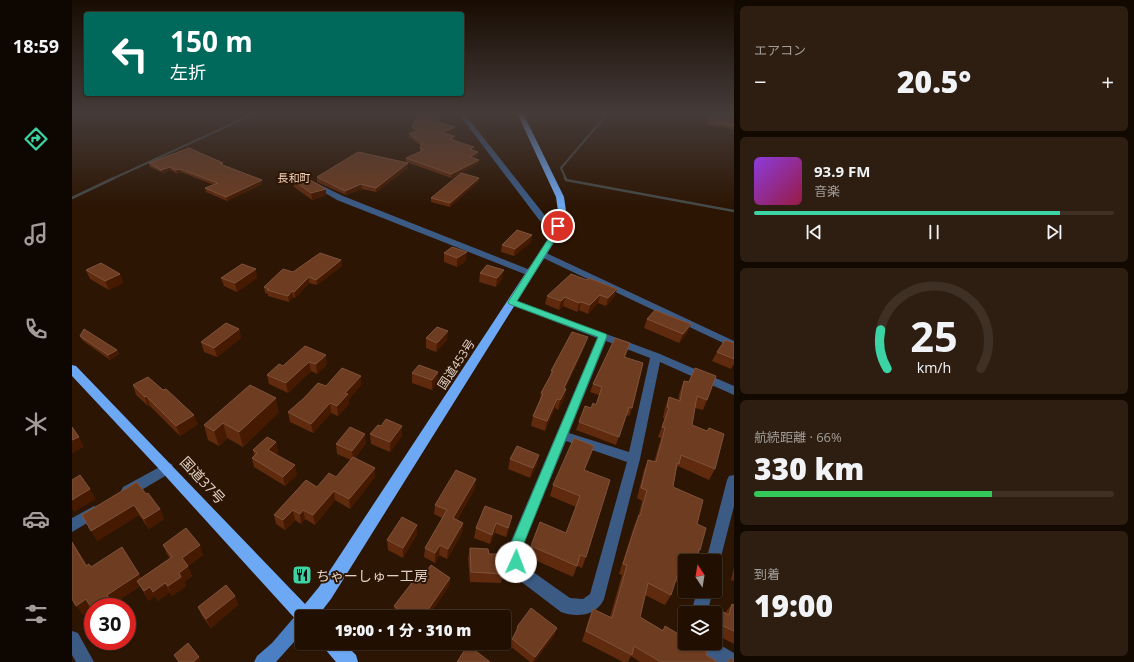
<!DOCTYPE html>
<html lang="ja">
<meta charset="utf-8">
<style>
body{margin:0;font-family:"Open Sans","Noto Sans JP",sans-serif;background:#2d1e11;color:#f1f3f6;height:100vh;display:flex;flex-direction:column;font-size:15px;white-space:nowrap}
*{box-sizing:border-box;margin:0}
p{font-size:13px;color:#a29d99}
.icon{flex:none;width:22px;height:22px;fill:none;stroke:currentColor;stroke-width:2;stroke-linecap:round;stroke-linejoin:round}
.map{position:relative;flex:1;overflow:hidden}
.sheet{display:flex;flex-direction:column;gap:6px;padding:6px;background:#120901;width:400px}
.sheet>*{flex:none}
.banner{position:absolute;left:12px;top:12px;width:380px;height:84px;border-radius:4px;box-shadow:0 1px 3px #0004,0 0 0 1px #3e3024;background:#00695c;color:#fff;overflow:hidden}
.needle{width:26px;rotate:348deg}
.fabs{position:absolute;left:606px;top:554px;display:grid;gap:8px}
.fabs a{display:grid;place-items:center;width:44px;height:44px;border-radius:4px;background:#211002;box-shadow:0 1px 3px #0004,0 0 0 1px #3e3024;font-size:20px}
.speed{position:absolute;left:12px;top:598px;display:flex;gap:8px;font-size:20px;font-weight:700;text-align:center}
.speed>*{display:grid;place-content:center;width:52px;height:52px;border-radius:50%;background:#211002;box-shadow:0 1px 3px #0004,0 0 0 1px #3e3024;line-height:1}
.speed .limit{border:6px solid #d22;background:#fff;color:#111}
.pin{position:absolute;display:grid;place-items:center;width:34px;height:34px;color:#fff;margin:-17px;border:2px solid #fff;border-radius:50%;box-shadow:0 1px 4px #0007}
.me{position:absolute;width:44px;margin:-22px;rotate:2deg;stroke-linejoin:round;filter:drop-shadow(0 0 3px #0008)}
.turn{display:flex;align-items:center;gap:14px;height:84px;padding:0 20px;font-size:18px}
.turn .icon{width:52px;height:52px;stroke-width:2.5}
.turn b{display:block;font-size:28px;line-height:34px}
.big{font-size:30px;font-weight:800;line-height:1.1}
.sheet .card{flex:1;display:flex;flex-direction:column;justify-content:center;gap:6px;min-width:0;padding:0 14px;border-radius:6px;background:#2d1e11}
.sheet .dial{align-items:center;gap:0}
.dial svg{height:104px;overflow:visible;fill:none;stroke:#3e3024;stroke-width:7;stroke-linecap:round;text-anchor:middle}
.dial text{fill:#f1f3f6;stroke:none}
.song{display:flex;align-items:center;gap:12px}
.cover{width:48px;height:48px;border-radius:6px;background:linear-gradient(135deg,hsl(270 70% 55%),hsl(340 70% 35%))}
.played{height:4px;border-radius:2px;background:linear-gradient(90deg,#3cd4a4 85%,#3e3024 85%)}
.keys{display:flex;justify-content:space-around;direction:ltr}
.heat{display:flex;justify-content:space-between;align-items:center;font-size:22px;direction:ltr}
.charge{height:6px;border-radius:3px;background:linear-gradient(90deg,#34c759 66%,#3e3024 0)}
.trip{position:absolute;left:223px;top:610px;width:216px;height:40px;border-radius:4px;background:#211002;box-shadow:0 1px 3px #0004,0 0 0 1px #3e3024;font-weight:800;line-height:40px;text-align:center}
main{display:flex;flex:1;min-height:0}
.tabs{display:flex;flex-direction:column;width:72px;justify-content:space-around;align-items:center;background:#0d0601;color:#a29d99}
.tabs .icon{width:28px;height:28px}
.tabs .current{color:#3cd4a4}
.tabs b{font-size:18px;color:#f1f3f6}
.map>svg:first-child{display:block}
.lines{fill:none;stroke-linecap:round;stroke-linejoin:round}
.stream-far1{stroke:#454a48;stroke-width:2}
.stream{stroke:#454a48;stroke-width:2.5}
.minor{fill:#3b5b85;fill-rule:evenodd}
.tertiary{fill:#3b5b85;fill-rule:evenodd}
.secondary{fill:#4a7fc3;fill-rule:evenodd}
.trunk{fill:#6ca8f3;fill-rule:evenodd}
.wall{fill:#5f2a0e}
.shaded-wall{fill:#451a01}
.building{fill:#6d3c21;stroke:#7f533b}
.route{fill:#3cd4a4;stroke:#278a6b}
.labels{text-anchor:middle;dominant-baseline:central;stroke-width:4;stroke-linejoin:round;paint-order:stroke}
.far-neighbourhood-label{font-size:11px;fill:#f2d2bb;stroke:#2c1503}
.street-label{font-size:12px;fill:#e0d0c5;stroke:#2c1503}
.near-street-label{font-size:14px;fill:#e0d0c5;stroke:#2c1503}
.near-poi-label{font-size:14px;fill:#e0d0c5;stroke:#2c1503;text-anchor:start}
</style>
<main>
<nav class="tabs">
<b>18:59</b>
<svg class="icon current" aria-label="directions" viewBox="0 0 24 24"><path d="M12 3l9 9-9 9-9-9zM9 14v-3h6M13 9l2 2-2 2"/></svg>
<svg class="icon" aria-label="music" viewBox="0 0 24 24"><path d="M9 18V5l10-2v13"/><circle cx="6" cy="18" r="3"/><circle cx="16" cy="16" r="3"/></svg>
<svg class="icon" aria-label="phone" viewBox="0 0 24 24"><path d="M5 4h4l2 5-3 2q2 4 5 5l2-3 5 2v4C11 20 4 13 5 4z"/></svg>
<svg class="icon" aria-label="climate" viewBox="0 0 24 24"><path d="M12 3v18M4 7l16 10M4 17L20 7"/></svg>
<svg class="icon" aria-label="car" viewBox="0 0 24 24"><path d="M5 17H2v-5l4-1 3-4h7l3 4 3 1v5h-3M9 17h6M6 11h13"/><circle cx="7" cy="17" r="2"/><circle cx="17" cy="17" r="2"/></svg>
<svg class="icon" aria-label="filters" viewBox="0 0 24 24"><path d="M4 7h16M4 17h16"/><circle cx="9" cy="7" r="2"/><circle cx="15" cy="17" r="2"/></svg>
</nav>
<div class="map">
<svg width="662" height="662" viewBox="0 0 662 662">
<rect width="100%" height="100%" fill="#2c1503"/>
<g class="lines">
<path class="stream-far1" d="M40,179L184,113
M494,179L489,168L536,113"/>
<path class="stream" d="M493,178L494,180L662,211
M0,198L42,178"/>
<path class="minor" d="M386,113H392L474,217L489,224V228H483L468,221Z
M242,182L271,196L461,271L462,273L461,275H455L265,200L240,185V183Z
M440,299L588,354L662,386V395L588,362L568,459L532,599C525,616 504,618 489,612L443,577L434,553L525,338L437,304L435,302ZM534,341L578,358L557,452L497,433ZM494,441L555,462L518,594L511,599L498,598L454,567L448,553Z
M95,463L100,464L101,468L100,472L61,495L56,497L51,495L49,491L51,487Z
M662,475V506L648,561L646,566L643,567V561H634L655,480L657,476Z
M22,506L27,508L29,512L27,516L0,532V518Z
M625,591H641L635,613H619Z
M0,631L6,633L22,662H4L0,655Z
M643,642L662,653V662H646L623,649L621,643H643Z"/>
<path class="tertiary" d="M470,251L662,341V348L467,256L466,254Z"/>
<path class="secondary" d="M230,613L236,617H230V633L204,662H182L185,656L200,643L224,615Z"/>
<path class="trunk" d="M445,113H451L492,197L494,211L486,236L259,599L245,617H230V625L227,623L87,469L0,376V365L4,366L233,604L247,587L478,236L486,211L484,197Z
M250,643H272L284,655L286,662H264L253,649Z"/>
</g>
<path class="wall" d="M638,113H662V129L635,125Z
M367,123L383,130L375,134L383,140L382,141L401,151L406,156L402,158L407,160V163L379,178L334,162V158L348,152L349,146L337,137V133L343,132L340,130V126Z
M77,163L151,165L190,184L155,201L134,192L133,188L142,185L109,172L105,174L99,170L91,173L78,167Z
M336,163V168L304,192L290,189L274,195L245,182V177Z
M221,180L254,195L240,200L222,187Z
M407,181L378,207L359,202V198Z
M460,235L459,242L442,256L429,252L430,245Z
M372,253L394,261L385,267L372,262Z
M269,260L270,266L245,285L237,283L223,298L221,297L217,302L196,296V294L193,293L192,287L221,272Z
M14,270L48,274L51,283L37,290L18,279Z
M408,273L430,279L424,287L407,282Z
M149,278H185L165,292L152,286Z
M515,280L545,289L542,297L534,306L526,303L516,314L507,310L505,312L491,306L487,310L473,304L475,296Z
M575,319L619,324L615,333L607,343L572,328Z
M167,329L169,338L145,357L132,352L129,342Z
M8,336L45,350L47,354L38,360L10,340Z
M354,338L375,340L364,352L354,348Z
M558,343L553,358L560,408L557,416L554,415L544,445L504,430L507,422L519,408L524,405L527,395L518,392L521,384Z
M662,343V364L659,369L640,361L645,352Z
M233,346L255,364L245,374L239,371L216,393L197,384L195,375L211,366Z
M513,346L493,389H494L492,399L486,410L483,408L473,431L459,426L461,416L467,403L469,393L478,376L479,371Z
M366,372V381L360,390L340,383V373Z
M612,381L635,400L631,410L623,408L620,425L643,469L637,480L606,466L604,471L601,487L625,524L628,550L626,554L613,561V586L603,581L599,595L593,605L573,595L568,617L591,630L593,626L634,655L646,662H568L559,656L556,662H551L510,641L517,619L521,609L538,617L550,575L547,574L562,526L566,517L570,501L565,498L572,470L576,460L582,462L589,438L586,437L593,419L591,418L593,408L597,397L606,400L608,391Z
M61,385L126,424L108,436L78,406H76L64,395Z
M289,385L276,400L277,404L266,416L259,413L241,433L218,422L216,412L254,386Z
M207,412L171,447L155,438L147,446L136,440L132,425Z
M309,426H330V436L318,452L299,444L298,434Z
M204,442L206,452L204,454L225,475L213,486L182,467L180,458L182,455L181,450Z
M294,443L283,458L303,468V477L278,509L263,500L243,525L233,519L229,524L223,520L213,530L204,524L202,515L245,487L264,477L279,460L265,454L264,444Z
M522,446L513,470L514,557L510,568L505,566L501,577L456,557L459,546L494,533L504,507L478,496L481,485Z
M438,459L465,465L458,478L436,469Z
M403,488L385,520L391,523L390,533L375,559L367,555L363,563L352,557L353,548L370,518L362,514L363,505Z
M74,494L88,509L92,519L77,529L67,515L25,541Z
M440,516L438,526L434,537L423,533L418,544L402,538L404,528Z
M345,525V534L331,558L316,550L315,540Z
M0,542L15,565L19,567L67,574L69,578L98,559L95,554L91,545L131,555L116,566L120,576L112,582L114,586L100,596L98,592L86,601L83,596L77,601L68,586L41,604L43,607H21V611L20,609L11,615Z
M398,548L417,554L431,574L429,583L398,582L396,558Z
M662,567V581L659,580Z
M378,578L377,586L356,617H327L323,614L322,606L346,584Z
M163,596L166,605L139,628L130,616L126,607Z
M660,604L662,605V644L643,634V618L649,611L653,613Z
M445,627L485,628L482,636L462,662H458L438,646L440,639L443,634Z"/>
<path class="shaded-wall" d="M370,113H372L365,126V122Z
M383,127V130L370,137V133Z
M383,136V140L378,143V139Z
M402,147L401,151L397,149Z
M406,152V156L398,161V157Z
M407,160V163L379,178V174Z
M336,163V168L304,192V188Z
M98,167L99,170L91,173L89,170Z
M108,169L109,172L105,174L104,170Z
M407,178V181L378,207V203Z
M190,180V184L155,201L154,197Z
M289,184L290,189L274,195L273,191Z
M254,189V195L240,200L239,193Z
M460,235L459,242L442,256L443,249Z
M395,252L394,261L385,267V258Z
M269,260L270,266L245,285L244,280Z
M184,269L185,278L165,292L163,283Z
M432,270L430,279L424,287L425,278Z
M48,274L51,283L37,290L33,281Z
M237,277V283L223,298L222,292Z
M545,289L542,297L534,306L536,298Z
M220,291L221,297L217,302L216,296Z
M528,295L526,303L516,314L518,305Z
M493,297L491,306L487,310L489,301Z
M509,302L507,310L505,312L507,303Z
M619,324L615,333L607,343L611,334Z
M167,329L169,338L145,357L142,348Z
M376,331L375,340L364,352L365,343Z
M516,337L513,346L489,398L492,388Z
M45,350L47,354L38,360L36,355Z
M254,355L255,364L245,374L244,364Z
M237,362L239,371L216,393L214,383Z
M366,372V381L360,390V380Z
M289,376V385L276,400L277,404L266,416L265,406L273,393Z
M494,389L492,399L486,410L488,400Z
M74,396L78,406H76L73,397Z
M204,398L207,412L171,447L167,432Z
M485,399L483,408L473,431L475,421Z
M258,403L259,413L241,433L239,424Z
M122,415L126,424L108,436L104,426Z
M151,423L155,438L147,446L142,431Z
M330,426V436L318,452V442Z
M293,434L294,443L281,461L280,451Z
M7,437L12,447L0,453V440Z
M204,442L206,452L199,459L196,450Z
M522,446L518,457L509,481L512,470Z
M467,455L465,465L458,478L461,468Z
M223,465L225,475L213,486L211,477Z
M303,468V477L278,509L277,499Z
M404,479L403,488L380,528L381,518Z
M18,489L24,499L2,512L0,509V500Z
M262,491L263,500L243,525L241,515Z
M62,505L67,515L25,541L19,531Z
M88,509L92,519L77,529L72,519Z
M221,510L223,520L213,530L211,520Z
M231,510L233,519L229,524L228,514Z
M440,516L438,526L434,537L436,528Z
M391,523L390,533L375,559L376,549Z
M424,523L423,533L418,544L420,535Z
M345,525V534L331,558V548Z
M128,545L131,555L114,568L116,566L120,576L112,582L114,586L100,596L96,586L107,573L110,558Z
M368,545L367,555L363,563V553Z
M67,574L72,583L41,604L43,607H23L35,595Z
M378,578L377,586L356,617H351Z
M93,583L98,592L86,601L81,592Z
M78,587L83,596L77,601L72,591Z
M163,596L166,605L139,628L134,619Z
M14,599L21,608L11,615L4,606Z
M485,628L482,636L462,662H461L463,657Z
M127,657L129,661L128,662H121Z"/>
<path class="building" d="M348,113H370L365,122L383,127L370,133L383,136L378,139L402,147L397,149L406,152L398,157L407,160L379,174L334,158L352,150L348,149L350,143L337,133L347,131L340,126Z
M638,113H662V126L636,122Z
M117,148L151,163L148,164L190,180L154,197L133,188L146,183L108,169L104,170L98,167L89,170L77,163Z
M286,152L336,163L304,188L289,184L273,191L245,177Z
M389,173L407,178L378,203L359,198Z
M231,176L254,189L239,193L221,180Z
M445,230L460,235L443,249L430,245Z
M380,247L395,252L385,258L372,253Z
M248,253L269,260L244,280L237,277L222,292L220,291L216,296L195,290L197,289L192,287L211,269L221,272Z
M29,263L48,274L33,281L14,270Z
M170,264L184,269L163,283L149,278Z
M415,265L432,270L425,278L408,273Z
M499,274L515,280L517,278L545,289L536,298L528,295L518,305L509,302L507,303L493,297L489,301L475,296Z
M583,310L619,324L611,334L575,319Z
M154,323L167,329L142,348L129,342Z
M365,327L376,331L365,343L354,338Z
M12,329L45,350L36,355L8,336Z
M500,332L516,337L492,388L494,389L488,400L485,399L475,421L461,416L471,394L469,393L481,371H479Z
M543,338L558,343L552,357L571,363L560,408L557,407L547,437L507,422L513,406L519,408L521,403L524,405L530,387L521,384Z
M653,340L662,343V359L645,352Z
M233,346L254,355L244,364L237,362L214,383L195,375L207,364L211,366Z
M347,365L366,372L360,380L340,373Z
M270,368L289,376L273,393L276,394L265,406L258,403L239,424L216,412L232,398L246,383L254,386Z
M623,368L644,376L635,400L625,396L620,425L635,431L637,428L652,434L643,469L609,455L607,464L605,463L601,487L631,500L625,524L634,528L628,550L627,549L625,561H613V573L607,570L599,595L576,583L568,617L591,631L593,626L613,638V643H621L635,652L634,655L646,662H589L562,646L560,655L514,631L521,609L540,618L555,565L551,564L567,515L568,516L575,490L569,488L576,460L584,462L593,428L590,427L597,408L595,407L597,397L608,401L612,381L617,382Z
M76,377L91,390L94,389L122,415L104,426L74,396L73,397L61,385Z
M178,385L204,398L167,432L151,423L142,431L132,425Z
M314,419L330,426L318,442L298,434L306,425L309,426Z
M0,427L7,437L0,440Z
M278,427L293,434L280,451L264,444Z
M195,437L204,442L196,450L223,465L211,477L180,458L185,453L181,450Z
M502,438L522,446L512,470L538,480L514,557L508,555L505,566L459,546L468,522L494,533L508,496L481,485Z
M445,446L467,455L461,468L438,459Z
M281,457L303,468L277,499L262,491L241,515L231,510L228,514L221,510L211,520L202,515L234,480L245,487L257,473L264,477Z
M384,470L404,479L381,518L391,523L376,549L368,545L363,553L353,548L375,510L363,505Z
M8,475L18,489L0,500V480Z
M65,482L74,494L76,493L88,509L72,519L62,505L19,531L10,515Z
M413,506L440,516L436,528L424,523L420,535L404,528Z
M330,517L345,525L331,548L315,540Z
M114,528L128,545L110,558L116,566L107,573L109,577L96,586L93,583L81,592L78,587L72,591L65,581L100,557L91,545Z
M0,542L14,566L17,564L19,567L50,547L67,574L35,595L37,598L23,607H21V608L20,609L14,599L4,606L0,599Z
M398,548L416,549L417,554H429L431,574L399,572Z
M359,565L378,578L351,617H331L333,614L322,606L342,580L346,584Z
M154,585L163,596L134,619L126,607Z
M660,604L662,605V631L645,623L649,611L657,615Z
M459,608L485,628L463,657L440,639L446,628L445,627Z
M116,643L127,657L121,662H107L102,655Z
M396,645L418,662H385Z
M658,658L662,661V662H656Z"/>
<linearGradient id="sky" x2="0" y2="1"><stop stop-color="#180c02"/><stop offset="0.55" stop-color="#453b39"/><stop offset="1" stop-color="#453b39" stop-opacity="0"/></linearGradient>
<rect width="662" height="206" fill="url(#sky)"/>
<path class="route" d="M486,224L489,226L485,236L445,301L534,334L535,336L448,553L451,562L449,567L444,569L440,567L435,553L526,337L437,304L436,302L478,236L482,226Z"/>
<defs>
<g id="restaurant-square" transform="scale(1)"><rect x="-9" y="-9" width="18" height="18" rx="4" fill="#3cd4a4" stroke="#2c1503"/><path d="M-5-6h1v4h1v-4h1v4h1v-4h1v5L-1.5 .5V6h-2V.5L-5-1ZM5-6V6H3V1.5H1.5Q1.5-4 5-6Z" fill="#111"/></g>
</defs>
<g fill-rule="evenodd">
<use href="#restaurant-square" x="230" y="575"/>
</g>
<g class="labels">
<g class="far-neighbourhood-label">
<text x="222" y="177">長和町</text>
</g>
<g class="street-label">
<text transform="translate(384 364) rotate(-57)">国道453号</text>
</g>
<g class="near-street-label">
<text transform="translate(131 480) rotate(47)">国道37号</text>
</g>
<g class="near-poi-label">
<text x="244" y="575">ちゃーしゅー工房</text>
</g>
</g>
</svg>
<div class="fabs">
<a><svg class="needle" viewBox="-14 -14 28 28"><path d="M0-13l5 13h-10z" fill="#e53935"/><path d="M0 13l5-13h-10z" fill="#a29d99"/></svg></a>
<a><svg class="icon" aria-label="layers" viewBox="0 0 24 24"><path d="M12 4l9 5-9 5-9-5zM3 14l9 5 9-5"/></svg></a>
</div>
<div class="speed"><div class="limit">30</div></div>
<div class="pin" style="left:486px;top:226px;background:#d93025"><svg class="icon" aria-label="arrive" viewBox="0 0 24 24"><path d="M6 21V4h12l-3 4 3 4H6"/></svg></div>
<svg class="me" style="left:444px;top:562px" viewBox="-20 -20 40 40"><circle r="19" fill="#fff"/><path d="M0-13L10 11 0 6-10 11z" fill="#3cd4a4"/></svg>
<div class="trip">19:00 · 1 分 · 310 m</div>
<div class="banner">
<div class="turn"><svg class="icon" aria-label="left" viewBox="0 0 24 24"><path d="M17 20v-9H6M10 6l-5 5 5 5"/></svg><div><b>150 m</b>左折</div></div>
</div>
</div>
<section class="sheet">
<div class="card"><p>エアコン</p>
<div class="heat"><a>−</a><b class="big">20.5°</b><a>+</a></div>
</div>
<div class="card">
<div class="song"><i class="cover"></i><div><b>93.9 FM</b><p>音楽</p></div></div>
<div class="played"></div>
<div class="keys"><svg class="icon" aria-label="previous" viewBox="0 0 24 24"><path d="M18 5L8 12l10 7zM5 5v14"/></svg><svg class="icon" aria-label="pause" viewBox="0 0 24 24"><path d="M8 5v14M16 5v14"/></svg><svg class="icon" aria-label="next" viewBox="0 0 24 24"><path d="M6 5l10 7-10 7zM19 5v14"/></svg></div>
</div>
<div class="card dial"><svg viewBox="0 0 100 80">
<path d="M14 69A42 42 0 1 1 86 69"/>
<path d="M14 69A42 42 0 0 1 9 39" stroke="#3cd4a4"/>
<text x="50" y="56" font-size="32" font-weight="700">25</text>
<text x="50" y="72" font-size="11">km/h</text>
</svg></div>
<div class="card"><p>航続距離 · 66%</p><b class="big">330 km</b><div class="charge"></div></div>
<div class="card"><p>到着</p><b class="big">19:00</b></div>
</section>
</main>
